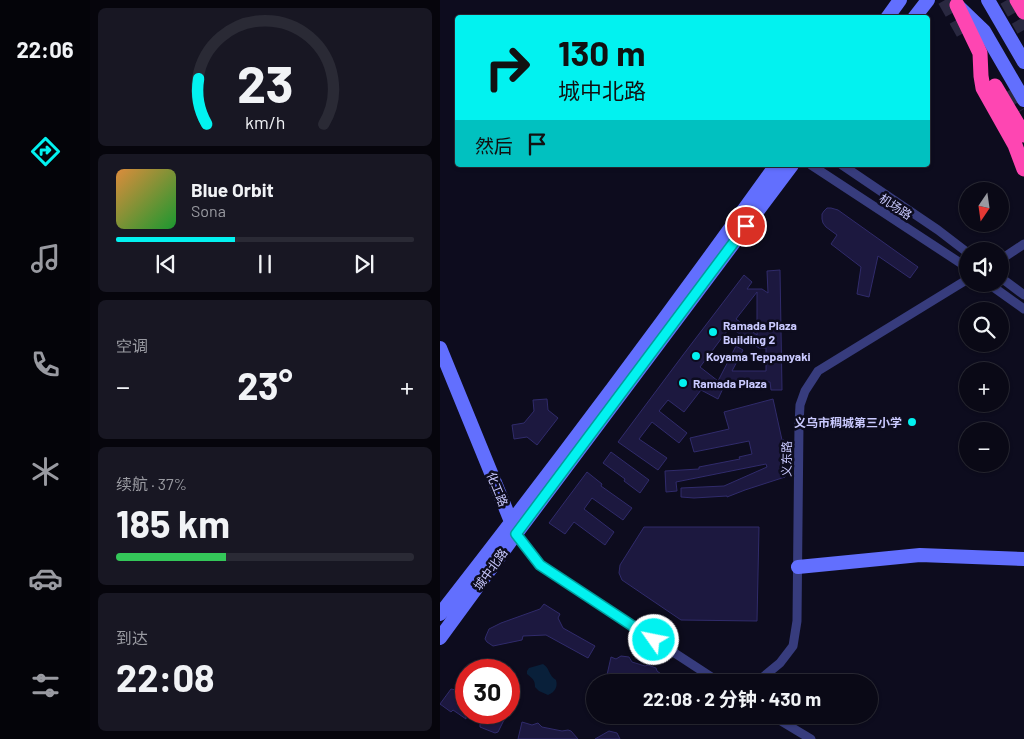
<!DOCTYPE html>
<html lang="zh">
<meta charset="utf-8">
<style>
body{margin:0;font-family:Barlow,"Noto Sans SC",sans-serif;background:#181723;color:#f1f3f6;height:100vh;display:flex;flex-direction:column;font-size:19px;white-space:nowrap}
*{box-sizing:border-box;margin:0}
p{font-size:16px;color:#999aa1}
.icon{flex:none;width:28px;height:28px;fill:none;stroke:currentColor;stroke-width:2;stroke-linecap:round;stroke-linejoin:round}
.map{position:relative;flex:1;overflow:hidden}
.side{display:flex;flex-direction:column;gap:8px;padding:8px;background:#06050c;width:350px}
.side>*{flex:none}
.hud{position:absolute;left:15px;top:15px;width:475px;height:152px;border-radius:5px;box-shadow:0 1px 4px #0004,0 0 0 1px #2a2a35;background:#02f2f0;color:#111;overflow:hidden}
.needle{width:32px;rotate:193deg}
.controls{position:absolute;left:519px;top:182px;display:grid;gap:10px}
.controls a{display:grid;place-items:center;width:50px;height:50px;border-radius:50%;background:#0a0916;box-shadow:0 1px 4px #0004,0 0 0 1px #2a2a35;font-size:25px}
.speed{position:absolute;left:15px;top:659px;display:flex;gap:10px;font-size:25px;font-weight:700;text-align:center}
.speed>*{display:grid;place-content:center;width:65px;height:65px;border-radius:50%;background:#0a0916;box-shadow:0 1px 4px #0004,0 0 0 1px #2a2a35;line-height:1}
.speed .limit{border:8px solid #d22;background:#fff;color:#111}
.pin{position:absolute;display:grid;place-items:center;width:42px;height:42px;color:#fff;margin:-21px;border:2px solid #fff;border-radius:50%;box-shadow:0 1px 5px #0007}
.me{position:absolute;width:55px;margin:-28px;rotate:303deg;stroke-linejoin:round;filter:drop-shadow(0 0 4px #0008)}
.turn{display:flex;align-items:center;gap:18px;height:105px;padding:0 20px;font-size:22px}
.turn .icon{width:65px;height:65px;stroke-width:2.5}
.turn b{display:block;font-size:35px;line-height:42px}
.then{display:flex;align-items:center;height:48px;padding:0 20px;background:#0003;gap:10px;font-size:19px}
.big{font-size:38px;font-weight:700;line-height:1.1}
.side .card{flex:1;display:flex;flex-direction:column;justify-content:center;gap:8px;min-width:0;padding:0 18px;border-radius:8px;background:#181723}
.side .dial{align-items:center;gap:0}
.dial svg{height:130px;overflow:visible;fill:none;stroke:#2a2a35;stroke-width:7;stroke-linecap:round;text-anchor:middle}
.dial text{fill:#f1f3f6;stroke:none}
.song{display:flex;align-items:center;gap:15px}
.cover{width:60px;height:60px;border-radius:8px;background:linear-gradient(135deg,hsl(30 70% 55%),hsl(130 70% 35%))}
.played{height:5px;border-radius:2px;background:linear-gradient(90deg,#02f2f0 40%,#2a2a35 40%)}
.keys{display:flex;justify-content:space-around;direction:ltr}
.heat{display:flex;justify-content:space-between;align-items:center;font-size:28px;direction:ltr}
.charge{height:8px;border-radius:4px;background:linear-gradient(90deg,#34c759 37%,#2a2a35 0)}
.trip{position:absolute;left:146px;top:674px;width:292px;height:50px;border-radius:25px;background:#0a0916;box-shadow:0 1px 4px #0004,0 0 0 1px #2a2a35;font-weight:700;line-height:50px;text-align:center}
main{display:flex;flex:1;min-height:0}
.tabs{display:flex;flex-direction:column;width:90px;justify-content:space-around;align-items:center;background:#040409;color:#999aa1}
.tabs .icon{width:35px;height:35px}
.tabs .active{color:#02f2f0}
.tabs b{font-size:22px;color:#f1f3f6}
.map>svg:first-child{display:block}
.water{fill:#09203a}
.building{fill:#1c183f;stroke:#302b6b;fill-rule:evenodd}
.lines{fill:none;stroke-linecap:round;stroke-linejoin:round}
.highway-tunnel{stroke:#292840;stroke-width:15;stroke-dasharray:15 8;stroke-linecap:butt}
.street{stroke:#373c7d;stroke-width:9}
.secondary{stroke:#626ffe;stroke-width:14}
.highway{stroke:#fe46b2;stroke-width:15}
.route-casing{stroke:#019d9c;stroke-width:12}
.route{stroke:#02f2f0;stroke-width:9}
.poi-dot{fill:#02f2f0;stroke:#0d0c1e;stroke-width:2}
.labels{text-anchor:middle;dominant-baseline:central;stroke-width:5;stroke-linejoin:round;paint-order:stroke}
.street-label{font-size:12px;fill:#cacaff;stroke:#0d0c1e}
.poi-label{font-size:12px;font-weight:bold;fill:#cacaff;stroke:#0d0c1e;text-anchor:start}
</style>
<main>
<nav class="tabs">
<b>22:06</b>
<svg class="icon active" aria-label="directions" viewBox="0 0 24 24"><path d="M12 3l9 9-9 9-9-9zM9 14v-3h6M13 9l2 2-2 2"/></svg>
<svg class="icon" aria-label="music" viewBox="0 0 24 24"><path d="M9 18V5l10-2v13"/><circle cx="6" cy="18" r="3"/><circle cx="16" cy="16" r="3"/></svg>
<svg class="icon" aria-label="phone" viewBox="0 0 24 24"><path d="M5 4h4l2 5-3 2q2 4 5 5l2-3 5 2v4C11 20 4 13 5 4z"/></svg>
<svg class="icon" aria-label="climate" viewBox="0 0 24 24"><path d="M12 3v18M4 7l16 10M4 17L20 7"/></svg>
<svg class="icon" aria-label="car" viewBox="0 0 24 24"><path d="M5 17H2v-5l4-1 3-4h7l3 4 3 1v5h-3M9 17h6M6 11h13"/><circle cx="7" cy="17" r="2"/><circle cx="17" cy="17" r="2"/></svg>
<svg class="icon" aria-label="filters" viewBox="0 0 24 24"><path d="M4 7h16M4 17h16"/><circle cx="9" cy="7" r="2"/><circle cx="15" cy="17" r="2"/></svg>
</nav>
<section class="side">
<div class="card dial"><svg viewBox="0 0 100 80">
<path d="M14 69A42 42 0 1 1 86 69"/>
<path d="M14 69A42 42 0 0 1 9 41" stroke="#02f2f0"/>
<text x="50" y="56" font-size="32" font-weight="700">23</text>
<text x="50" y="72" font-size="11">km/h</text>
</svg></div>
<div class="card">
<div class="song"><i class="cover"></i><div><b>Blue Orbit</b><p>Sona</p></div></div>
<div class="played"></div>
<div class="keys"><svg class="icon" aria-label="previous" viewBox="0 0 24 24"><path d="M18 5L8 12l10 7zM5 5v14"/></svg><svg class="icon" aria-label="pause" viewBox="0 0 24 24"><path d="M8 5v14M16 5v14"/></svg><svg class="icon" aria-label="next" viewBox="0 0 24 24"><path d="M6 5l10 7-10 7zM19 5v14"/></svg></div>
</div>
<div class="card"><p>空调</p>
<div class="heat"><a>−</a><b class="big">23°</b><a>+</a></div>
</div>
<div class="card"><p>续航 · 37%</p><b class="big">185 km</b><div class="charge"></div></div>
<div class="card"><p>到达</p><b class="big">22:08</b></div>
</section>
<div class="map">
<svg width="584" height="739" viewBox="0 0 584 739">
<rect width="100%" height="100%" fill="#0d0c1e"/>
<path class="water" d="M103,664C110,668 108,675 116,680C118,687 115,692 108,695L99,691L95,687C95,680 93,679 87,674V671L89,668Z"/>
<path class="building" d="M387,208H391L398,210L478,267L470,278L438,256L429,297L417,294L421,267L391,244L397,235L386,227L383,223L382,219V214L384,211Z
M340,270L342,390H331L330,382H286L278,399L261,390L244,412L228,400L219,411L247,433L239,443L212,422L199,439L227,458L218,470L178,442L243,355L304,275L312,282L307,289H322L328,293L327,271ZM317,292V335L296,319ZM290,327L319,348H326V354L335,360L332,365L326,362V371H292L303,350L296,346L278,381L260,367Z
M107,399L108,410L118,418L97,445L87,437L74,439L72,425L84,423L94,411L93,400Z
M333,399L342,440H344L345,477L305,490L287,497V496L254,498L241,497V488L284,486L327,467L326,464L236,482L237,491L226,492L225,471L259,469V467L300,459L299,457L312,454L309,441L254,452L250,438L289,429L284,412Z
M171,452L209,480L200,493L184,481L185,479L163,463Z
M147,472L162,484L161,486L192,508L183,520L152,498L144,509L174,532L165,545L134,522L125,534L109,523Z
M204,527H319L317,621L241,620L182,580L179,573L180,565Z
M104,604L120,614L118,618L123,628L155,646L148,658L106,635L83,636L82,640L53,646L47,642L45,639L46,636L49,629L61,623L100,609Z
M181,656L189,657L192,662L205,666L208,665L216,668L217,671L232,682H199L186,678L183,680L169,678L167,675L171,657L176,659Z
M11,689L16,690L23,694V697L26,699V712H56L64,716V720L58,732L55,733L40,727V723L26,716V719L13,710L11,712L0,704Z
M82,722L92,725L98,723L102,727L122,731L128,730L131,731L138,739H78Z
M169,731L177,733L180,739H155Z"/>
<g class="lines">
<path class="highway-tunnel" d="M505,0L525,36
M567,0L584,30
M571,89L584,109"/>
<path class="street" d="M371,165L528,268
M402,165L498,230L528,253
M560,260L584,244
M560,277L584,295
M549,284L584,309
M76,534L100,565L279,682
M317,682L340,663L353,646L357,621L359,424L360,405L365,391L378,371L528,279
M331,715L371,739"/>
<path class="secondary" d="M548,0L584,62
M519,7L544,31L584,100
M447,18L460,0
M474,18L488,0
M0,348L74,529
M358,567L480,555L584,559
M0,614C115,467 227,317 336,165
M0,638L70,542L352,165"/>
<path class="highway" d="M577,0L584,12
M517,5L540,53L541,76L543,88L575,145L584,169
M555,86L584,135"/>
</g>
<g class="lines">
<g class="route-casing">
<path id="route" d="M214,640L100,565L76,534L306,226"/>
</g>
<use href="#route" class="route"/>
</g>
<g class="poi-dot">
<circle cx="273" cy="332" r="5"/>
<circle cx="256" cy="356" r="5"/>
<circle cx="243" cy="383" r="5"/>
<circle cx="472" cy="422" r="5"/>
</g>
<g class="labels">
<g class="street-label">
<text transform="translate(456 206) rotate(33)">机场路</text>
<text transform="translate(346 459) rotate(-89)">义东路</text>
<text transform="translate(58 489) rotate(68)">化工路</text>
<text transform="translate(50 569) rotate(-54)">城中北路</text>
</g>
<g class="poi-label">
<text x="283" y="325">Ramada Plaza<tspan x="283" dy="14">Building 2</tspan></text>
<text x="266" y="356">Koyama Teppanyaki</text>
<text x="253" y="383">Ramada Plaza</text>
<text x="462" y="422" text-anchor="end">义乌市稠城第三小学</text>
</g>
</g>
</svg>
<div class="controls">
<a><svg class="needle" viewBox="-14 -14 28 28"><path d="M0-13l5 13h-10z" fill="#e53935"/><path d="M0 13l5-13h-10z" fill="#999aa1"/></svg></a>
<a><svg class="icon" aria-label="sound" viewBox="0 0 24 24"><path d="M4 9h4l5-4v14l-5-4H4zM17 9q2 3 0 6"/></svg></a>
<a><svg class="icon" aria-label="search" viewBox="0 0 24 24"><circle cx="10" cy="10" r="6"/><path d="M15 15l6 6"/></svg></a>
<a>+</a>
<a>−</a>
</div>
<div class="speed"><div class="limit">30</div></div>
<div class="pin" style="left:306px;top:226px;background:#d93025"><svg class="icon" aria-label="arrive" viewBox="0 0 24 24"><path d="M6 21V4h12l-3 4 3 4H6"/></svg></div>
<svg class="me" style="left:214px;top:640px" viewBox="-20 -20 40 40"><circle r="17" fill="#02f2f0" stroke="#fff" stroke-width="3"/><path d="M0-11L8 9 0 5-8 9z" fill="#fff"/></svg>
<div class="trip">22:08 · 2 分钟 · 430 m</div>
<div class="hud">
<div class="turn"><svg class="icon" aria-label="right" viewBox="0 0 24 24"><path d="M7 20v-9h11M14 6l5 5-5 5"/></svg><div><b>130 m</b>城中北路</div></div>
<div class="then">然后<svg class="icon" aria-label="arrive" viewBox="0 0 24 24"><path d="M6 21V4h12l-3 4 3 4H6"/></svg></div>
</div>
</div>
</main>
